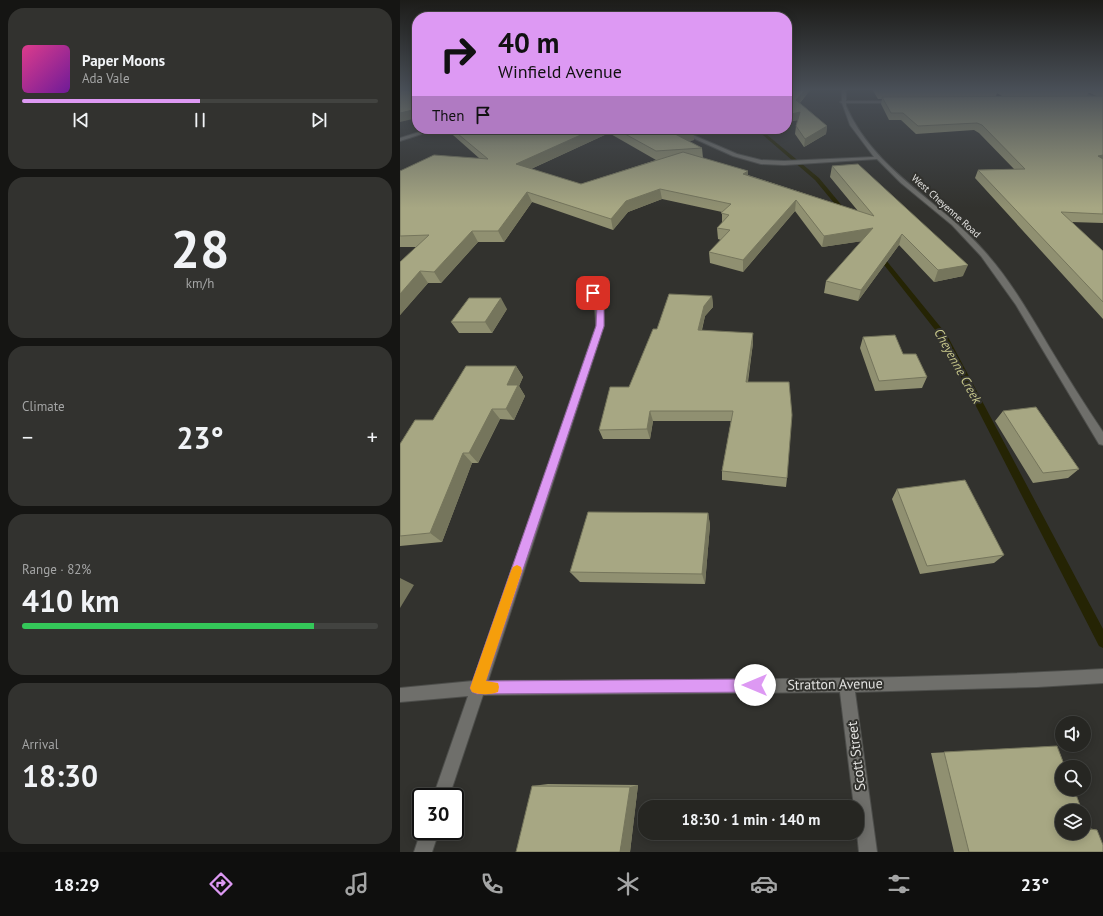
<!DOCTYPE html>
<meta charset="utf-8">
<style>
body{margin:0;font-family:"PT Sans",sans-serif;background:#32322f;color:#f1f3f6;height:100vh;display:flex;flex-direction:column;font-size:15px;white-space:nowrap}
*{box-sizing:border-box;margin:0}
p{font-size:13px;color:#a4a5a5}
.icon{flex:none;width:22px;height:22px;fill:none;stroke:currentColor;stroke-width:2;stroke-linecap:round;stroke-linejoin:round}
.map{position:relative;flex:1;overflow:hidden}
.panel{display:flex;flex-direction:column;gap:8px;padding:8px;background:#151513;width:400px}
.panel>*{flex:none}
.banner{position:absolute;left:12px;top:12px;width:380px;height:122px;border-radius:16px;box-shadow:0 2px 10px #0003,0 0 0 1px #424340;background:#dd99f3;color:#111;overflow:hidden}
.tools{position:absolute;left:655px;top:716px;display:grid;gap:8px}
.tools a{display:grid;place-items:center;width:36px;height:36px;border-radius:50%;background:#262622;box-shadow:0 2px 10px #0003,0 0 0 1px #424340;font-size:20px}
.speed{position:absolute;left:12px;top:788px;display:flex;gap:8px;font-size:20px;font-weight:700;text-align:center}
.speed>*{display:grid;place-content:center;width:52px;height:52px;border-radius:50%;background:#262622;box-shadow:0 2px 10px #0003,0 0 0 1px #424340;line-height:1}
.speed .limit{border:2px solid #111;border-radius:6px;background:#fff;color:#111}
.pin{position:absolute;display:grid;place-items:center;width:34px;height:34px;color:#fff;margin:-17px;border-radius:8px;box-shadow:0 2px 6px #0006}
.me{position:absolute;width:44px;margin:-22px;rotate:270deg;stroke-linejoin:round;filter:drop-shadow(0 0 3px #0008)}
.turn{display:flex;align-items:center;gap:14px;height:84px;padding:0 20px;font-size:18px}
.turn .icon{width:52px;height:52px;stroke-width:2.5}
.turn b{display:block;font-size:28px;line-height:34px}
.then{display:flex;align-items:center;height:38px;padding:0 20px;background:#0003;gap:8px;font-size:15px}
.big{font-size:30px;font-weight:800;line-height:1.1}
.panel .tile{flex:1;display:flex;flex-direction:column;justify-content:center;gap:6px;min-width:0;padding:0 14px;border-radius:16px;background:#32322f}
.panel .dial{align-items:center;gap:0}
.dial b{font-size:52px;line-height:1}
.song{display:flex;align-items:center;gap:12px}
.cover{width:48px;height:48px;border-radius:6px;background:linear-gradient(135deg,hsl(330 70% 55%),hsl(280 70% 35%))}
.played{height:4px;border-radius:2px;background:linear-gradient(90deg,#dd99f3 50%,#424340 50%)}
.keys{display:flex;justify-content:space-around;direction:ltr}
.heat{display:flex;justify-content:space-between;align-items:center;font-size:22px;direction:ltr}
.charge{height:6px;border-radius:3px;background:linear-gradient(90deg,#34c759 82%,#424340 0)}
.trip{position:absolute;left:238px;top:800px;width:226px;height:40px;border-radius:16px;background:#262622;box-shadow:0 2px 10px #0003,0 0 0 1px #424340;font-weight:800;line-height:40px;text-align:center}
.tab-bar{display:flex;height:64px;justify-content:space-around;align-items:center;background:#0f0f0e;color:#a4a5a5}
.tab-bar .icon{width:28px;height:28px}
.tab-bar .selected{color:#dd99f3}
.tab-bar b{font-size:18px;color:#f1f3f6}
main{display:flex;flex:1;min-height:0}
.map>svg:first-child{display:block}
.lines{fill:none;stroke-linecap:round;stroke-linejoin:round}
.stream{fill:#252404;fill-rule:evenodd}
.minor-casing{stroke:#4d4e4b;stroke-width:2}
.minor{fill:#6f6f6b;fill-rule:evenodd}
.wall{fill:#909071;fill-rule:evenodd}
.shaded-wall{fill:#75755c}
.building{fill:#a7a783;stroke:#75755c}
.route{fill:#dd99f3;stroke:#90639e}
.slow{fill:#f59e0b}
.labels{text-anchor:middle;dominant-baseline:central;stroke-width:4;stroke-linejoin:round;paint-order:stroke}
.far-street-label{font-size:10px;fill:#e2e2e0;stroke:#32322e}
.water-label{font-size:13px;font-style:italic;fill:#c8c88b;stroke:#32322e}
.near-street-label{font-size:14px;fill:#e2e2e0;stroke:#32322e}
</style>
<main>
<section class="panel">
<div class="tile">
<div class="song"><i class="cover"></i><div><b>Paper Moons</b><p>Ada Vale</p></div></div>
<div class="played"></div>
<div class="keys"><svg class="icon" aria-label="previous" viewBox="0 0 24 24"><path d="M18 5L8 12l10 7zM5 5v14"/></svg><svg class="icon" aria-label="pause" viewBox="0 0 24 24"><path d="M8 5v14M16 5v14"/></svg><svg class="icon" aria-label="next" viewBox="0 0 24 24"><path d="M6 5l10 7-10 7zM19 5v14"/></svg></div>
</div>
<div class="tile dial"><b>28</b><p>km/h</p></div>
<div class="tile"><p>Climate</p>
<div class="heat"><a>−</a><b class="big">23°</b><a>+</a></div>
</div>
<div class="tile"><p>Range · 82%</p><b class="big">410 km</b><div class="charge"></div></div>
<div class="tile"><p>Arrival</p><b class="big">18:30</b></div>
</section>
<div class="map">
<svg width="703" height="852" viewBox="0 0 703 852">
<rect width="100%" height="100%" fill="#32322e"/>
<g class="lines">
<path class="stream" d="M356,129H360L419,178L448,213V215H444L415,180Z
M477,254H481L547,335L703,629V648L699,646L540,336L477,256Z"/>
<g class="minor-casing">
<path id="minor" d="M442,89H446V101H495L494,103H446V106C474,171 541,201 585,252C610,280 629,313 648,345C666,375 684,404 703,432V445L699,444L616,305L581,256L552,225L501,183L477,159L384,165L361,164L333,156L273,129H279L337,154L361,160L384,161L474,157L450,125L442,103L440,102L442,101Z
M675,89H679L703,102V105Z
M29,129L56,131L81,129L56,133L31,131L0,141V138Z
M180,283H186C201,296 204,307 204,326L88,681C293,679 498,681 703,669V683L637,687L455,692L477,852H459L457,833V807H454L440,692L83,695L49,797H33L68,696L0,702V688L73,681L196,326C196,309 194,298 180,287Z
M21,831H39L32,852H14Z"/>
</g>
<use href="#minor" class="minor"/>
</g>
<path class="wall" d="M387,89H411L400,103L427,126L426,134L404,147L395,134L396,126L398,120L387,122Z
M472,89H703V223L671,222L703,251V319L575,178L578,170L614,169L579,133L574,130L516,134L501,120H489L481,104L482,99H478ZM597,93L602,96H596ZM688,93H690L696,96H687Z
M49,129H290L294,140L289,141L302,148L303,158L348,171V175L458,211L430,177L432,166L563,276L534,282L499,245L458,301L424,293L426,281L462,241L422,247L395,211L343,272L310,263L309,252L321,240L318,239L317,228L322,223V212L262,199L228,212L213,230L132,202L104,242H78L41,283H28L0,315V262L17,247H0V171L79,158L53,135ZM209,133L256,160L181,184L131,169Z
M312,296L313,307L305,316L302,330L353,343L348,382L387,478L386,487L322,480V471L331,421H253L250,439H203L199,430L229,387L257,329Z
M107,309L92,333H59L51,322Z
M463,337L503,354L527,377L522,388L475,391L460,348Z
M116,366L123,377L119,386L125,396L114,420L100,419L78,463H72L42,542L0,546V444L33,420Z
M603,411L679,469L668,478L633,483L595,421Z
M497,489L604,555L594,563L520,574L492,499Z
M308,513L310,525L305,584L180,582L170,572Z
M657,746L689,828L697,830L703,852H554L531,753Z
M148,784L238,785L230,852L132,786Z"/>
<path class="shaded-wall" d="M406,89H411L396,107V100Z
M17,109V118L0,122V113Z
M400,112L399,120L387,122V115Z
M427,126L426,134L404,147L405,139Z
M194,129H208L209,133L120,174L116,164Z
M293,131L294,140L276,144L275,134Z
M703,155V162L698,156Z
M348,171V181L343,174Z
M260,189L262,199L228,212L213,230L211,219L226,201Z
M127,192L132,202L104,242L98,231Z
M396,200L395,211L343,272V260Z
M473,228L470,240L422,247L424,236Z
M72,231L78,242L41,283L34,272Z
M502,234L499,245L458,301L461,290Z
M568,265L563,276L534,282L538,270Z
M20,271L28,283L0,315V294Z
M312,296L313,307L305,316L299,340L298,330L304,306Z
M101,298L107,309L92,333L85,322Z
M353,333V343L346,392V382Z
M116,366L123,377L119,386L125,396L114,420L106,409L107,385Z
M92,409L100,419L78,463L69,453Z
M250,411L253,421L250,439L247,429Z
M63,453L72,463L42,542L30,533Z
M308,513L310,525L305,584L302,574Z
M0,578L14,585L0,608Z
M238,785L230,852H220L230,787Z"/>
<path class="building" d="M0,89H17V109L0,113Z
M387,89H406L396,100L427,126L405,139L396,126L400,112L387,115Z
M477,89H592L597,92H479Z
M603,89H686L689,91L608,92Z
M703,96V155L698,156L703,159V214L661,212L703,251V302L578,170L625,169L582,125L577,123L518,126L503,113H491L482,97Z
M52,129H194L116,164L181,184L283,152L348,171L343,174L474,216L432,166L458,164L568,265L538,270L502,234L461,290L426,281L473,228L424,236L396,200L343,260L309,252L330,230L317,228L329,215L321,213L331,204L260,189L226,201L211,219L127,192L98,231H72L34,272L20,271L0,294V262L29,235L0,236V171L34,155L88,159Z
M216,129H290L293,131L275,134L302,148L256,151Z
M269,294L312,296L304,306L298,330L353,333L346,382H389L392,415L387,478L322,471L333,411H250L247,429L199,430L210,387H229L253,329H257Z
M69,298H101L85,322H51Z
M495,335L503,354H516L527,377L479,381L463,337Z
M66,366H116L107,385H118L106,409H92L69,453H63L30,533L0,536V444L15,420H33Z
M636,407L679,469L643,473L603,411Z
M565,480L604,555L527,566L497,489Z
M188,512L308,513L302,574L170,572Z
M657,746L665,767H662V789H674L682,811H662V833H684V815L689,829L697,830L703,845V852H569L544,752Z
M132,786L230,787L220,852H116Z"/>
<linearGradient id="sky" x2="0" y2="1"><stop stop-color="#1c1c19"/><stop offset="0.43" stop-color="#494f57"/><stop offset="1" stop-color="#494f57" stop-opacity="0"/></linearGradient>
<rect width="703" height="208" fill="url(#sky)"/>
<path class="route" d="M190,291H195L204,306V326L86,681L355,679L359,681L361,685L359,690L355,692L77,694L72,692L70,688L196,326L197,306L189,293Z"/>
<path class="slow" d="M117,565L121,567L122,571L86,681L98,683L99,687L98,692C90,695 80,695 72,692L70,688L111,571L113,567Z"/>
<g class="labels">
<g class="far-street-label">
<text transform="translate(546 206) rotate(42)">West Cheyenne Road</text>
</g>
<g class="water-label">
<text transform="translate(558 366) rotate(61)">Cheyenne Creek</text>
</g>
<g class="near-street-label">
<text transform="translate(435 684) rotate(-1)">Stratton Avenue</text>
<text transform="translate(456 756) rotate(-97)">Scott Street</text>
</g>
</g>
</svg>
<div class="tools">
<a><svg class="icon" aria-label="sound" viewBox="0 0 24 24"><path d="M4 9h4l5-4v14l-5-4H4zM17 9q2 3 0 6"/></svg></a>
<a><svg class="icon" aria-label="search" viewBox="0 0 24 24"><circle cx="10" cy="10" r="6"/><path d="M15 15l6 6"/></svg></a>
<a><svg class="icon" aria-label="layers" viewBox="0 0 24 24"><path d="M12 4l9 5-9 5-9-5zM3 14l9 5 9-5"/></svg></a>
</div>
<div class="speed"><div class="limit">30</div></div>
<div class="pin" style="left:193px;top:293px;background:#d93025"><svg class="icon" aria-label="arrive" viewBox="0 0 24 24"><path d="M6 21V4h12l-3 4 3 4H6"/></svg></div>
<svg class="me" style="left:355px;top:685px" viewBox="-20 -20 40 40"><circle r="19" fill="#fff"/><path d="M0-13L10 11 0 6-10 11z" fill="#dd99f3"/></svg>
<div class="trip">18:30 · 1 min · 140 m</div>
<div class="banner">
<div class="turn"><svg class="icon" aria-label="right" viewBox="0 0 24 24"><path d="M7 20v-9h11M14 6l5 5-5 5"/></svg><div><b>40 m</b>Winfield Avenue</div></div>
<div class="then">Then<svg class="icon" aria-label="arrive" viewBox="0 0 24 24"><path d="M6 21V4h12l-3 4 3 4H6"/></svg></div>
</div>
</div>
</main>
<nav class="tab-bar">
<b>18:29</b>
<svg class="icon selected" aria-label="directions" viewBox="0 0 24 24"><path d="M12 3l9 9-9 9-9-9zM9 14v-3h6M13 9l2 2-2 2"/></svg>
<svg class="icon" aria-label="music" viewBox="0 0 24 24"><path d="M9 18V5l10-2v13"/><circle cx="6" cy="18" r="3"/><circle cx="16" cy="16" r="3"/></svg>
<svg class="icon" aria-label="phone" viewBox="0 0 24 24"><path d="M5 4h4l2 5-3 2q2 4 5 5l2-3 5 2v4C11 20 4 13 5 4z"/></svg>
<svg class="icon" aria-label="climate" viewBox="0 0 24 24"><path d="M12 3v18M4 7l16 10M4 17L20 7"/></svg>
<svg class="icon" aria-label="car" viewBox="0 0 24 24"><path d="M5 17H2v-5l4-1 3-4h7l3 4 3 1v5h-3M9 17h6M6 11h13"/><circle cx="7" cy="17" r="2"/><circle cx="17" cy="17" r="2"/></svg>
<svg class="icon" aria-label="filters" viewBox="0 0 24 24"><path d="M4 7h16M4 17h16"/><circle cx="9" cy="7" r="2"/><circle cx="15" cy="17" r="2"/></svg>
<b>23°</b>
</nav>
